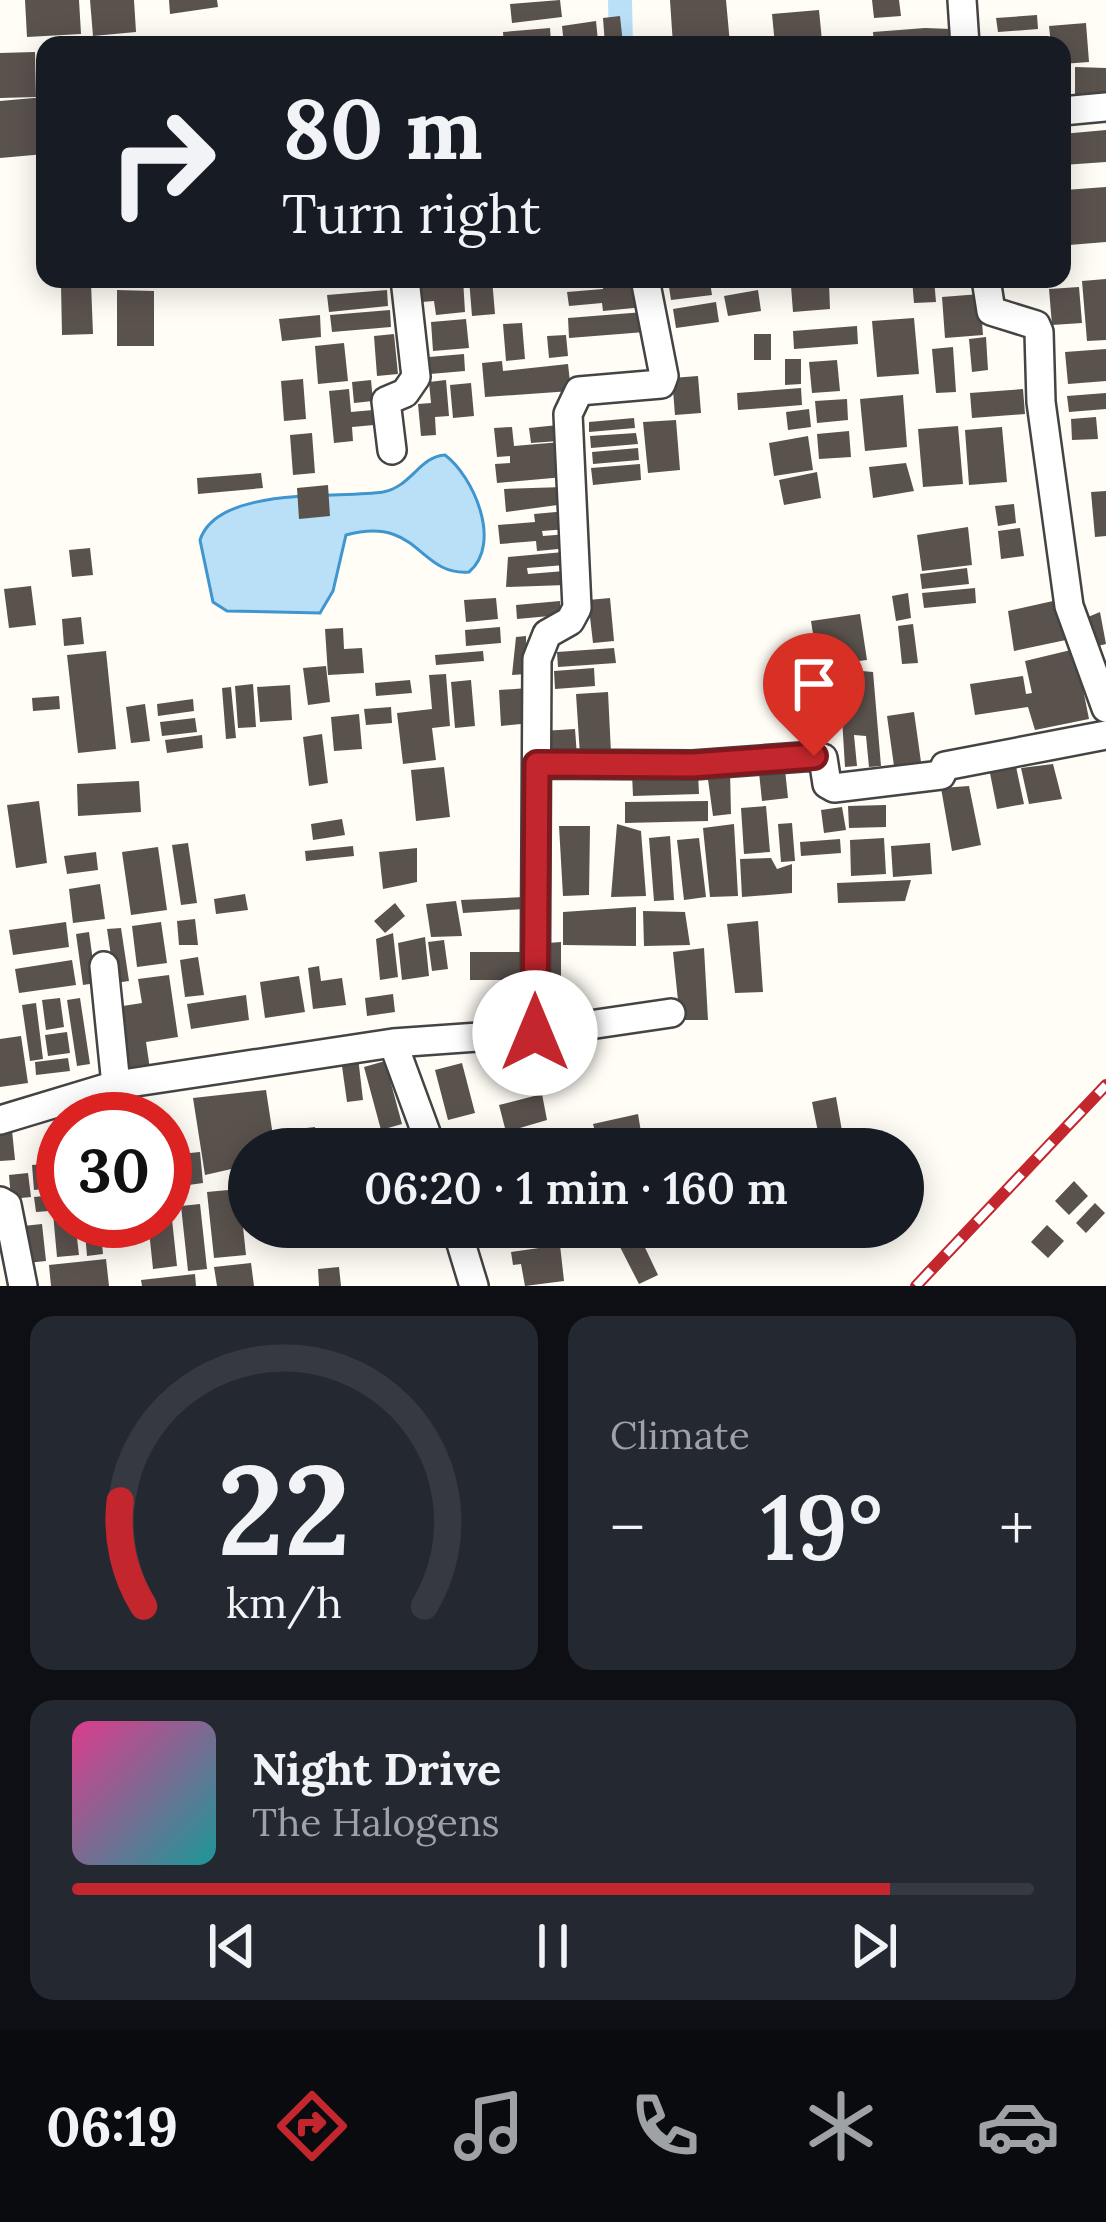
<!DOCTYPE html>
<meta charset="utf-8">
<style>
body{margin:0;font-family:Lora,serif;background:#242831;color:#f1f3f6;height:100vh;display:flex;flex-direction:column;font-size:45px;white-space:nowrap}
*{box-sizing:border-box;margin:0}
p{font-size:39px;color:#9ea1a6}
.icon{flex:none;width:66px;height:66px;fill:none;stroke:currentColor;stroke-width:2;stroke-linecap:round;stroke-linejoin:round}
.map{position:relative;height:1286px;overflow:hidden}
.drawer{display:flex;flex-direction:column;gap:30px;padding:30px;background:#0d0f14;flex:1}
.drawer>*{flex:none}
.hud{position:absolute;left:36px;top:36px;width:1035px;height:252px;border-radius:24px;box-shadow:0 6px 30px #0003;background:#171b24;color:#f1f3f6;overflow:hidden}
.speed{position:absolute;left:36px;top:1092px;display:flex;gap:24px;font-size:60px;font-weight:700;text-align:center}
.speed>*{display:grid;place-content:center;width:156px;height:156px;border-radius:50%;background:#171b24;box-shadow:0 6px 30px #0003;line-height:1}
.speed .limit{border:18px solid #d22;background:#fff;color:#111}
.pin{position:absolute;display:grid;place-items:center;width:102px;height:102px;color:#fff;margin:-123px -51px;border-radius:50% 50% 50% 0;rotate:-45deg;box-shadow:0 0 12px #0007}
.pin .icon{rotate:45deg}
.me{position:absolute;width:132px;margin:-66px;rotate:0deg;stroke-linejoin:round;filter:drop-shadow(0 0 9px #0008)}
.turn{display:flex;align-items:center;gap:42px;height:252px;padding:0 48px;font-size:54px}
.turn .icon{width:156px;height:156px;stroke-width:2.5}
.turn b{display:block;font-size:84px;line-height:102px}
.big{font-size:90px;font-weight:600;line-height:1.1}
.drawer .card{flex:1;display:flex;flex-direction:column;justify-content:center;gap:18px;min-width:0;padding:0 42px;border-radius:24px;background:#242831}
.drawer .dial{align-items:center;gap:0}
.dial svg{height:312px;overflow:visible;fill:none;stroke:#363941;stroke-width:7;stroke-linecap:round;text-anchor:middle}
.dial text{fill:#f1f3f6;stroke:none}
.song{display:flex;align-items:center;gap:36px}
.cover{width:144px;height:144px;border-radius:18px;background:linear-gradient(135deg,hsl(330 70% 55%),hsl(180 70% 35%))}
.played{height:12px;border-radius:6px;background:linear-gradient(90deg,#c4262e 85%,#363941 85%)}
.keys{display:flex;justify-content:space-around;direction:ltr}
.heat{display:flex;justify-content:space-between;align-items:center;font-size:66px;direction:ltr}
.drawer .tiles{flex:1;display:grid;gap:30px;grid-template-columns:1fr 1fr}
.card:last-child{grid-column:span 2}
.trip{position:absolute;left:228px;top:1128px;width:696px;height:120px;border-radius:60px;background:#171b24;box-shadow:0 6px 30px #0003;font-weight:600;line-height:120px;text-align:center}
.tab-bar{display:flex;height:192px;justify-content:space-around;align-items:center;background:#090b0e;color:#9ea1a6}
.tab-bar .icon{width:84px;height:84px}
.tab-bar .on{color:#c4262e}
.tab-bar b{font-size:54px;color:#f1f3f6}
.map>svg:first-child{display:block}
.water{fill:#b9e0f7;stroke:#3f96cf;stroke-width:3}
.lines{fill:none;stroke-linecap:round;stroke-linejoin:round}
.canal{stroke:#b9e0f7;stroke-width:24}
.building{fill:#5a524d}
.street-casing{stroke:#444;stroke-width:32}
.street{stroke:#fff;stroke-width:27}
.rail-casing{stroke:#c4262e;stroke-width:12}
.rail{stroke:#fff;stroke-width:8;stroke-dasharray:22;stroke-linecap:butt}
.route-casing{stroke:#7f191e;stroke-width:30}
.route{stroke:#c4262e;stroke-width:21}
</style>
<div class="map">
<svg width="1106" height="1286" viewBox="0 0 1106 1286">
<rect width="100%" height="100%" fill="#fffdf5"/>
<path class="water" d="M445,455C473,476 503,543 469,572C418,576 419,515 346,535L333,591L320,613L227,611L213,602L200,540C218,485 338,499 383,492C411,487 420,456 445,455Z"/>
<g class="lines">
<path class="canal" d="M620,0L621,45"/>
</g>
<path class="building" d="M25,0H79L81,34L27,37Z
M90,0H134L136,32L93,36Z
M169,0H217L218,7L170,14Z
M560,0L562,17L512,23L510,4Z
M670,0H726L730,44L673,45Z
M872,0H899L901,16L874,18Z
M819,10L822,41L775,45L772,14Z
M1037,15L1038,29L998,32L996,18Z
M620,16L623,44L605,45L603,18Z
M596,21L598,41L564,45L562,26Z
M1086,23L1089,62L1062,64V45H1051L1049,26Z
M550,28L551,42L504,45L503,32Z
M925,28L951,29L952,45H874L873,32Z
M35,52L36,97L0,98V53Z
M1075,67L1106,68V96L1075,97Z
M45,97V154L0,158V101Z
M1106,130V162L1063,165L1062,134Z
M1106,187V242L1069,245L1065,190Z
M419,279H463L465,312L436,315L434,301L421,302Z
M469,279H492L495,314L472,316Z
M602,279H641L644,307L603,311L602,303L569,306L567,292L603,289Z
M912,279H934L936,302L914,303Z
M1106,279V340L1087,341L1082,281Z
M710,282L712,295L671,300L669,287Z
M91,283L93,334L62,335L61,284Z
M829,283L830,309L793,312L791,286Z
M1079,287L1082,323L1052,325L1049,289Z
M117,290L154,291V346H117Z
M387,290L388,306L329,312L327,295Z
M758,290L761,311L728,316L724,296Z
M980,294L983,335L945,338L942,297Z
M716,302L719,322L676,328L673,309Z
M390,310L391,327L332,332L330,315Z
M644,312L645,332L569,338L568,318Z
M320,315L321,337L282,341L279,319Z
M914,318L919,374L877,377L872,321Z
M466,319L469,348L433,351L431,322Z
M522,323L525,359L506,361L503,324Z
M857,326L858,344L794,349L793,331Z
M394,334L398,374L377,376L374,336Z
M754,334H771V360H754Z
M566,335L568,356L549,358L547,336Z
M986,337L988,370L972,372L969,339Z
M344,343L348,381L318,384L315,346Z
M953,347L956,392L936,393L932,349Z
M1106,349V381L1068,384L1065,352Z
M464,354L465,371L430,374L429,357Z
M785,359H801V384L785,385Z
M837,360L840,391L812,393L809,362Z
M502,361L503,371L568,364L571,391L485,397L482,363Z
M698,376L701,413L675,415L672,378Z
M303,379L306,419L284,421L281,381Z
M371,380L373,401L354,403L352,382Z
M446,380L449,416L435,417L436,435L421,436L418,404L431,403L429,382Z
M471,383L474,416L453,418L450,385Z
M801,388L802,405L738,410L737,393Z
M349,389L351,412L373,410L374,425L352,427L353,441L334,443L329,391Z
M1023,389L1025,414L972,418L970,393Z
M1106,393V409L1069,412L1067,396Z
M903,395L907,447L865,451L860,399Z
M847,399L848,420L817,423L815,401Z
M809,409L811,427L788,430L786,412Z
M1096,417L1098,439L1072,440L1071,419Z
M634,418L635,428L589,432V422Z
M676,420L680,470L648,473L643,422Z
M558,425L559,441L531,443L529,428Z
M958,426L963,484L923,487L918,429Z
M512,427L514,446L561,442L564,477L497,483L495,464L510,463V456L497,457L494,428Z
M1002,427L1007,482L969,485L965,430Z
M849,431L851,457L819,459L817,434Z
M312,433L315,473L293,475L290,435Z
M636,433L638,444L591,448L590,436Z
M808,436L813,470L774,476L769,443Z
M638,448L639,460L593,464L592,452Z
M906,463L914,491L873,498L869,467Z
M640,464L641,480L593,485L591,468Z
M817,472L821,498L784,505L779,480Z
M261,473L263,488L198,494L197,478Z
M328,485L330,516L299,519L297,488Z
M564,487L565,504L506,512L504,489Z
M1106,491V536L1095,537L1091,492Z
M1014,504L1016,523L998,526L995,506Z
M567,511L568,529L542,531L543,536L568,534L569,548L537,551L536,541L500,544L498,525L535,522L534,514Z
M968,527L972,565L922,571L917,535Z
M1020,528L1024,556L1001,559L998,531Z
M90,548L93,575L72,577L69,550Z
M564,552L565,565L527,568L528,574L565,571L566,585L506,587L508,557Z
M967,568L969,584L922,589L920,574Z
M31,586L36,625L9,628L4,589Z
M975,588L976,603L924,608L922,593Z
M908,593L911,618L896,621L892,596Z
M496,598L498,619L466,622L464,600Z
M610,598L614,641L593,643L588,600Z
M560,601L561,615L517,619L516,605Z
M1053,601L1066,640L1014,651L1008,611Z
M1100,612L1106,644L1098,646L1088,617Z
M860,614L867,660L818,666L811,621Z
M81,617L84,644L64,646L62,619Z
M913,624L918,663L902,664L898,626Z
M500,627L501,643L466,646L465,630Z
M343,628L344,649L362,648L364,673L328,675L325,629Z
M526,636V674L512,675L516,637Z
M614,648L616,663L558,667L557,652Z
M1075,649L1089,719L1035,730L1028,707L975,715L970,684L1023,676L1026,694L1032,693L1025,661Z
M106,651L116,749L78,753L67,655Z
M483,651L484,661L436,665L435,655Z
M326,666L330,702L308,705L303,668Z
M594,668L595,686L555,689L554,671Z
M839,669L873,672L881,766L869,767L866,736L854,735L857,766L845,767Z
M446,674L450,726L432,728L436,760L403,764L397,713L432,709L429,675Z
M410,680L412,693L376,696L375,683Z
M471,680L475,726L455,728L451,682Z
M253,684L256,727L238,728L235,686Z
M290,685L292,720L260,722L257,687Z
M231,687L236,738L226,739L222,688Z
M528,688L531,723L501,726L499,690Z
M608,692L611,753L580,755L576,694Z
M59,696L60,709L33,711L32,698Z
M193,699L194,711L158,716L157,704Z
M145,704L150,741L131,743L126,707Z
M391,707L392,723L366,725L364,709Z
M914,712L921,762L894,766L887,716Z
M359,714L362,749L334,751L331,717Z
M195,718L197,732L162,736L160,722Z
M575,729L577,756L543,759L542,731Z
M322,734L328,783L309,786L303,737Z
M202,735L203,748L167,753L165,740Z
M784,760L788,798L762,801L758,763Z
M1015,762L1024,804L997,809L989,768Z
M1053,764L1062,799L1029,804L1021,768Z
M444,767L450,817L416,821L411,770Z
M730,771L731,814L713,816L707,772Z
M698,773L699,794L633,796L632,774Z
M139,781L141,812L78,816L77,784Z
M969,786L981,845L952,851L941,788Z
M39,801L47,863L16,868L7,805Z
M708,801V821L625,823V802Z
M886,805V827L849,828L848,806Z
M766,806L770,852L744,854L741,808Z
M842,807L846,830L824,833L821,810Z
M342,819L345,835L313,840L311,824Z
M792,823L795,861L781,862L778,824Z
M617,824L641,831L646,896L611,897Z
M734,824L738,896L710,897L703,828Z
M559,826H590L589,895L563,896Z
M670,836L674,900L654,901L649,838Z
M699,838L706,897L684,900L677,840Z
M884,838L886,874L851,876L850,840Z
M840,839L841,853L801,856L800,842Z
M188,843L197,903L181,905L172,845Z
M930,843L932,874L893,877L891,846Z
M353,846L354,856L306,861L305,851Z
M158,847L167,910L131,915L122,852Z
M417,848V882L383,889L379,852Z
M96,852L98,870L67,874L64,856Z
M771,858L777,869L792,864V893L742,897L740,859Z
M911,880L905,901L838,903L837,883Z
M100,884L105,919L73,923L69,889Z
M245,894L248,910L216,914L214,899Z
M524,897L525,909L463,913L461,900Z
M456,901L462,936L431,937L426,904Z
M395,903L405,916L385,933L374,921Z
M636,907V946L563,945V912Z
M643,911L685,912L690,945L644,946Z
M195,919L198,945H179L177,921Z
M758,921L763,992L735,993L727,924Z
M66,922L69,947L13,955L9,930Z
M161,922L167,963L137,967L132,926Z
M121,928L129,981L115,983L107,929Z
M89,932L96,983L83,985L76,934Z
M393,933L398,977L380,980L376,939Z
M425,937L429,976L402,980L398,943Z
M444,940L448,969L432,971L428,942Z
M561,942V988H548V943Z
M704,948L708,1020H680L673,952Z
M470,952H522V980H470Z
M198,957L204,995L185,997L180,960Z
M72,960L76,985L19,993L15,969Z
M319,966L321,981L342,978L346,1005L313,1009L308,968Z
M169,975L178,1037L146,1042L150,1069L120,1073L110,1008L142,1003L138,979Z
M299,976L305,1012L265,1018L260,982Z
M393,994L395,1012L367,1016L365,998Z
M246,995L249,1020L191,1029L187,1004Z
M60,998L64,1027L46,1030L42,1000Z
M80,998L90,1064L77,1066L67,1000Z
M36,1003L43,1059L30,1061L22,1005Z
M67,1032L70,1053L48,1056L45,1035Z
M21,1036L28,1083L0,1087V1039Z
M358,1057L363,1100L347,1102L341,1059Z
M68,1058L70,1071L36,1075L35,1062Z
M385,1061L402,1124L381,1130L364,1067Z
M462,1063L475,1113L448,1120L435,1070Z
M266,1090L275,1149H249V1165L205,1175L193,1098Z
M542,1094L547,1120L506,1132L499,1105Z
M836,1097L844,1142L821,1147L812,1102Z
M638,1114L641,1132L598,1142L593,1124Z
M315,1127L318,1149H282L280,1131Z
M12,1130L15,1160L0,1161V1131Z
M200,1152L203,1183L174,1187L170,1155Z
M63,1162V1187L34,1190L32,1165Z
M28,1173L31,1197L11,1199L9,1175Z
M1074,1181L1088,1196L1069,1215L1055,1201Z
M239,1189L246,1255L214,1258L207,1192Z
M63,1194V1210L36,1212L34,1197Z
M170,1201L177,1266L153,1269L148,1221H165V1202Z
M1095,1203L1105,1213L1086,1233L1076,1223Z
M200,1204L207,1269L188,1271L181,1206Z
M63,1212V1221H75L79,1255L57,1257L53,1213Z
M84,1221H100L103,1254L87,1256Z
M42,1224L46,1261L27,1263L23,1226Z
M1047,1225L1064,1241L1048,1258L1031,1242Z
M640,1237L658,1275L639,1284L620,1247Z
M560,1245L564,1281L525,1286L521,1264L513,1265L511,1252Z
M106,1259L109,1286H51L49,1265Z
M251,1263L254,1286H217L214,1267Z
M339,1267L341,1286H319L318,1269Z
M195,1274L196,1286H142L141,1280Z"/>
<g class="lines">
<g class="street-casing">
<path id="street" d="M962,0L965,45
M1062,111L1106,107
M986,279L991,311L1036,325L1039,332L1041,402L1069,606L1106,708
M392,450L386,401L405,393L416,377L405,279
M537,764L693,765L815,756L823,758L827,784L834,788L941,775L945,766L1106,735
M104,966L116,1085
M535,1033L537,659L547,634L570,621L577,608L568,414L579,391L661,384L664,376L645,279
M393,1043L432,1149
M0,1120L116,1085L393,1043L535,1033L671,1013
M0,1201L7,1205L23,1286
M456,1227L474,1286"/>
</g>
<use href="#street" class="street"/>
<g class="rail-casing">
<path id="rail" d="M916,1286L1106,1085"/>
</g>
<use href="#rail" class="rail"/>
</g>
<g class="lines">
<g class="route-casing">
<path id="route" d="M535,1033L537,764L693,765L814,756"/>
</g>
<use href="#route" class="route"/>
</g>
</svg>
<div class="speed"><div class="limit">30</div></div>
<div class="pin" style="left:814px;top:756px;background:#d93025"><svg class="icon" aria-label="arrive" viewBox="0 0 24 24"><path d="M6 21V4h12l-3 4 3 4H6"/></svg></div>
<svg class="me" style="left:535px;top:1033px" viewBox="-20 -20 40 40"><circle r="19" fill="#fff"/><path d="M0-13L10 11 0 6-10 11z" fill="#c4262e"/></svg>
<div class="trip">06:20 · 1 min · 160 m</div>
<div class="hud">
<div class="turn"><svg class="icon" aria-label="right" viewBox="0 0 24 24"><path d="M7 20v-9h11M14 6l5 5-5 5"/></svg><div><b>80 m</b>Turn right</div></div>
</div>
</div>
<section class="drawer">
<div class="tiles">
<div class="card dial"><svg viewBox="0 0 100 80">
<path d="M14 69A42 42 0 1 1 86 69"/>
<path d="M14 69A42 42 0 0 1 8 42" stroke="#c4262e"/>
<text x="50" y="56" font-size="32" font-weight="700">22</text>
<text x="50" y="72" font-size="11">km/h</text>
</svg></div>
<div class="card"><p>Climate</p>
<div class="heat"><a>−</a><b class="big">19°</b><a>+</a></div>
</div>
<div class="card">
<div class="song"><i class="cover"></i><div><b>Night Drive</b><p>The Halogens</p></div></div>
<div class="played"></div>
<div class="keys"><svg class="icon" aria-label="previous" viewBox="0 0 24 24"><path d="M18 5L8 12l10 7zM5 5v14"/></svg><svg class="icon" aria-label="pause" viewBox="0 0 24 24"><path d="M8 5v14M16 5v14"/></svg><svg class="icon" aria-label="next" viewBox="0 0 24 24"><path d="M6 5l10 7-10 7zM19 5v14"/></svg></div>
</div>
</div>
</section>
<nav class="tab-bar">
<b>06:19</b>
<svg class="icon on" aria-label="directions" viewBox="0 0 24 24"><path d="M12 3l9 9-9 9-9-9zM9 14v-3h6M13 9l2 2-2 2"/></svg>
<svg class="icon" aria-label="music" viewBox="0 0 24 24"><path d="M9 18V5l10-2v13"/><circle cx="6" cy="18" r="3"/><circle cx="16" cy="16" r="3"/></svg>
<svg class="icon" aria-label="phone" viewBox="0 0 24 24"><path d="M5 4h4l2 5-3 2q2 4 5 5l2-3 5 2v4C11 20 4 13 5 4z"/></svg>
<svg class="icon" aria-label="climate" viewBox="0 0 24 24"><path d="M12 3v18M4 7l16 10M4 17L20 7"/></svg>
<svg class="icon" aria-label="car" viewBox="0 0 24 24"><path d="M5 17H2v-5l4-1 3-4h7l3 4 3 1v5h-3M9 17h6M6 11h13"/><circle cx="7" cy="17" r="2"/><circle cx="17" cy="17" r="2"/></svg>
</nav>
